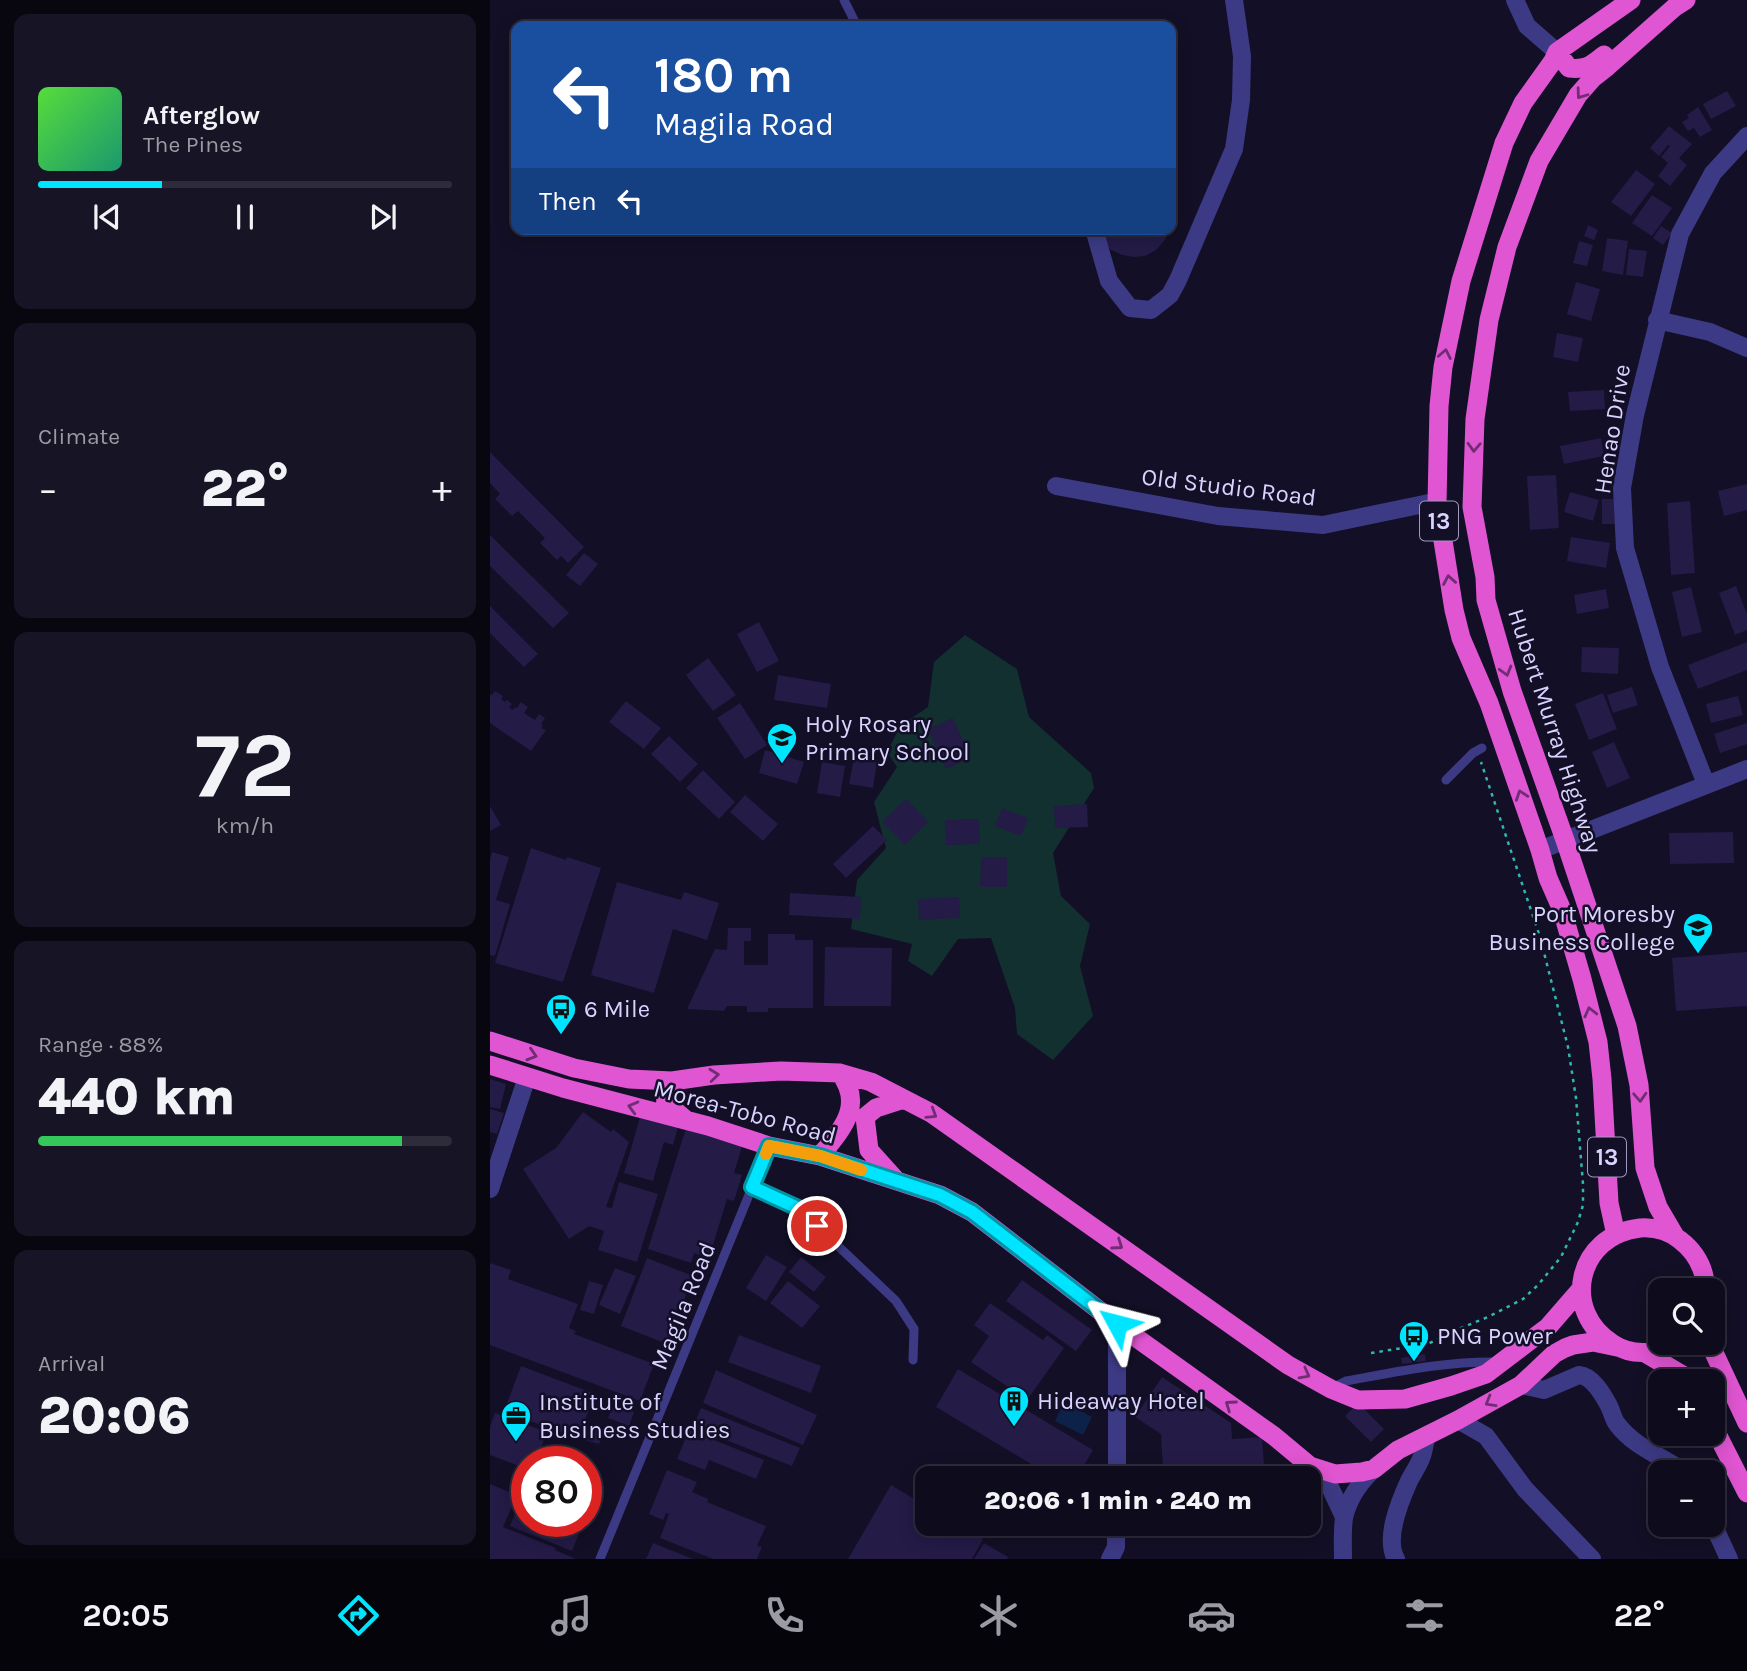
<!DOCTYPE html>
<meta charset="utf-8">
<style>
body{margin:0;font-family:Karla,sans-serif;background:#171425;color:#f1f3f6;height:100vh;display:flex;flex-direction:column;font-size:26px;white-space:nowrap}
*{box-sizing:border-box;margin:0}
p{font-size:23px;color:#9b9ba3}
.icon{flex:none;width:38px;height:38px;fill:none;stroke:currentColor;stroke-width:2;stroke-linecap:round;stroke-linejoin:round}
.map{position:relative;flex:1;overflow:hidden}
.drawer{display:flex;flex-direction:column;gap:14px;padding:14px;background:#08060f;width:490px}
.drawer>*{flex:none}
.top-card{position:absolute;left:21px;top:21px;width:665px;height:214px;border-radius:14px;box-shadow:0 4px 18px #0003,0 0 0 2px #2e2b3b;background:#1a4fa0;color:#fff;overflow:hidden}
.buttons{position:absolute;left:1158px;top:1278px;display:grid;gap:14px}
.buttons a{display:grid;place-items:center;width:77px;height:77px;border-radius:14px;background:#0e0b1c;box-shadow:0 4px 18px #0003,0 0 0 2px #2e2b3b;font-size:35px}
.speed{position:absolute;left:21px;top:1446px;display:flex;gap:14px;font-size:35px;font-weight:700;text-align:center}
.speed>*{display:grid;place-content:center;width:91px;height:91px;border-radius:50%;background:#0e0b1c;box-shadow:0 4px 18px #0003,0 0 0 2px #2e2b3b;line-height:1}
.speed .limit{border:10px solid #d22;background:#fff;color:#111}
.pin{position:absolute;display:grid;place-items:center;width:60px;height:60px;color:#fff;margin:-30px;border:4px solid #fff;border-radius:50%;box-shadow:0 2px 7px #0007}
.me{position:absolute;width:77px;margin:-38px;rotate:308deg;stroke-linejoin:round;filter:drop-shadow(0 0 5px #0008)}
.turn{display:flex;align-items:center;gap:24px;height:147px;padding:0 28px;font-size:32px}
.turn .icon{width:91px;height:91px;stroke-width:2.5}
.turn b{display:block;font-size:49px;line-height:60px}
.then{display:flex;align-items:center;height:66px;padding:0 28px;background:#0003;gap:14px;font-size:26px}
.big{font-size:52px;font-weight:800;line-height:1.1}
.drawer .card{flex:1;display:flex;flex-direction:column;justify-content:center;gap:10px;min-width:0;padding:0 24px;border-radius:14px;background:#171425}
.drawer .dial{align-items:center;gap:0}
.dial b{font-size:91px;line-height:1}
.song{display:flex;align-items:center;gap:21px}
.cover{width:84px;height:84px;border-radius:10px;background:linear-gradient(135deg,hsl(110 70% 55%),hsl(160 70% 35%))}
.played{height:7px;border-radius:4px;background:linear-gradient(90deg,#00e5ff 30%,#2e2b3b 30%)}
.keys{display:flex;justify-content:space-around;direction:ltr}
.heat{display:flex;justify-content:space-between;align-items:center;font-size:38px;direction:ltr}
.charge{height:10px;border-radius:5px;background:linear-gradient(90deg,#34c759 88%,#2e2b3b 0)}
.trip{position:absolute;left:425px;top:1466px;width:406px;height:70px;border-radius:14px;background:#0e0b1c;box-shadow:0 4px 18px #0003,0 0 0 2px #2e2b3b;font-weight:800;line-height:70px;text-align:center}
.tab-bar{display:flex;height:112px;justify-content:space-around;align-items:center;background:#06040b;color:#9b9ba3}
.tab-bar .icon{width:49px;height:49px}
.tab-bar .active{color:#00e5ff}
.tab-bar b{font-size:32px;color:#f1f3f6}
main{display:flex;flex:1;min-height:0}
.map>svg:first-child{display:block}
.green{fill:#12302f}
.water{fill:#0c2248}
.building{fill:#241b47}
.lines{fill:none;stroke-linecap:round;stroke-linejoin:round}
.path{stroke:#2fb8b0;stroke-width:2.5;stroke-dasharray:3.5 5;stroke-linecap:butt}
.service{stroke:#3d3a85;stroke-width:9}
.minor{stroke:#3d3a85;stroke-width:18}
.trunk{stroke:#e055d1;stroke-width:19}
.oneway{stroke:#6f2e73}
.route-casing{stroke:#0095a6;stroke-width:18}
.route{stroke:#00e5ff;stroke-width:12}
.slow{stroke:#f59e0b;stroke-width:12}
.labels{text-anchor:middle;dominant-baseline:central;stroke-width:5;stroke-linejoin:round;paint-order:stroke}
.shield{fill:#130f26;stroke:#9e99be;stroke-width:2}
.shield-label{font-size:23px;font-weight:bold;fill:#d9d4ff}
.street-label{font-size:24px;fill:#d9d4ff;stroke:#130f26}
.poi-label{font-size:24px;fill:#d9d4ff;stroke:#130f26;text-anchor:start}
</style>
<main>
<section class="drawer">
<div class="card">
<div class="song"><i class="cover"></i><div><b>Afterglow</b><p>The Pines</p></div></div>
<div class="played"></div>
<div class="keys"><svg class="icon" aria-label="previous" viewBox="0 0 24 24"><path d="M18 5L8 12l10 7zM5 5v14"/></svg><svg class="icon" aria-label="pause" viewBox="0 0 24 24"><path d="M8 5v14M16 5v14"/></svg><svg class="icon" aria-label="next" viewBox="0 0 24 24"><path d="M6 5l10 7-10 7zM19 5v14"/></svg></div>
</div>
<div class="card"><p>Climate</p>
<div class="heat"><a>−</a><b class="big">22°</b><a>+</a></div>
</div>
<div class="card dial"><b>72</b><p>km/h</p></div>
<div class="card"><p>Range · 88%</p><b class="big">440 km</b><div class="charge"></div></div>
<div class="card"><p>Arrival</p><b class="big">20:06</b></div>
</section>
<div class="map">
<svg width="1257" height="1559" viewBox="0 0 1257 1559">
<rect width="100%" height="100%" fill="#130f26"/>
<path class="green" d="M475,635L527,669L539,717L601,773L604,788L563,853L571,896L600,924L590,966L603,1016L563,1060L527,1034L525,1008L501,938L468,939L442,976L418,961L422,944L361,929L367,880L396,848L384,802L407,767L397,752L411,725L438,707L444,662Z"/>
<path class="water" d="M574,1402L602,1417L593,1435L565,1421Z"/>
<path class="building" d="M1237,91L1246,106L1221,119L1213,104Z
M1208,107L1222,130L1210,137L1204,128L1198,131L1192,122L1199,118L1197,115Z
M1179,126L1202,144L1189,158L1197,165L1180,186L1168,176L1178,163L1171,157L1180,146L1178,145L1169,156L1160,148Z
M1146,170L1165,184L1141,216L1121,202Z
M1162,195L1182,208L1162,236L1142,223Z
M1098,225L1108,230L1104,240L1094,236Z
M1171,226L1182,233L1173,245L1163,238Z
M608,229H680L674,241L666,250L655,256L644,257L632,255L621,250L613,241Z
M1117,238L1138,241L1133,275L1112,271Z
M1089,241L1103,245L1097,266L1083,263Z
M1139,249L1157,251L1153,277L1136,275Z
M1086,282L1110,289L1101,321L1077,314Z
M1067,333L1093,338L1088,362L1063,357Z
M1114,390L1115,409L1080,411L1078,392Z
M1111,438L1114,456L1074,464L1070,446Z
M0,452L94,547L78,563L71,556L67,560L50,543L55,538L28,511L22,516L5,499L10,494L0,483Z
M1066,475L1069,528L1040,530L1037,476Z
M1257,484V510L1234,516L1228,491Z
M1080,492L1109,500L1103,521L1074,512Z
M1112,499H1124L1125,524H1112Z
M1200,501L1205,573L1181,575L1177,503Z
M0,535L79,613L63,628L0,566Z
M1081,537L1120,543L1116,568L1077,561Z
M94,553L108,564L90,586L76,575Z
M1246,586L1257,614V630L1245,635L1229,593Z
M1201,587L1212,632L1192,637L1182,592Z
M1116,589L1119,608L1087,614L1084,595Z
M0,606L48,654L34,667L0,633Z
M269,622L289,661L267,672L247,634Z
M1257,642V670L1208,689L1198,665Z
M1092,647L1129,648L1128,674L1091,672Z
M218,658L246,695L223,711L196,675Z
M288,675L341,684L337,708L284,700Z
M1142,687L1148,705L1123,713L1117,695Z
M5,691L13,696L11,699L15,702L17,700L22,704L19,707L23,710L25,707L27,708L31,702L38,707L34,713L45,720L49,714L55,718L51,724L53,725L51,728L56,730L41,751L0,723V694L2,695Z
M1113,693L1127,729L1099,740L1085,704Z
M1248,696L1253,715L1221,723L1216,704Z
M136,701L171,728L154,749L119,722Z
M250,703L277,745L255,759L227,718Z
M463,718L481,758L456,769L438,729Z
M1257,723V744L1230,753L1224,734Z
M179,736L208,764L190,782L161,754Z
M1124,742L1140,778L1117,788L1102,752Z
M275,750L314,762L307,784L269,773Z
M364,758L387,762L383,788L359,784Z
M332,762L355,766L350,797L327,793Z
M213,770L245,802L229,819L196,788Z
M255,795L288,824L273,841L240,812Z
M416,799L438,822L415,845L392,822Z
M597,804L598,827L565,828L564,806Z
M0,806L11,825L0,831Z
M512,808L538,818L531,836L505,826Z
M489,819L490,844L456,845L455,820Z
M383,826L397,840L356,878L343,864Z
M1243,832L1244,863L1180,864L1179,833Z
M41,848L76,860L77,857L111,868L73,982L5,963Z
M2,852L19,857L6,900L20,904L5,956L0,955V859Z
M491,857H517V887H490Z
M127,882L191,900L194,892L229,903L217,940L183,929L164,993L101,975Z
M300,893L371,897L370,919L299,915Z
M469,897L470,918L429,920L428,899Z
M238,928H261V941H254V965H278V934H305V940H323V1008H278V1012H257V1006H237L234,1011L197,1009L225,949L237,950Z
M335,947L402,948L401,1006H334Z
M1257,952V1006L1186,1011L1182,958Z
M0,1079L16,1084L10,1109L0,1107Z
M0,1109L14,1113L7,1134L0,1132Z
M93,1112L121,1132L123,1129L139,1142L116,1207L122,1208L129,1182L168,1194L147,1262L108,1250L114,1231L99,1226L79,1239L33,1169L66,1148Z
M150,1117L188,1127L183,1145L174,1142L163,1181L134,1173Z
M197,1125L253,1143L244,1173L252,1175L244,1201L237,1199L219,1258L204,1253L201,1263L158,1249Z
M276,1255L297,1267L276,1301L256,1288Z
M311,1257L336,1277L324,1292L299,1272Z
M157,1258L203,1276L177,1344L131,1326Z
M0,1263L21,1270L18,1279L88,1304L79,1328L86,1331L84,1334L164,1364L150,1401L0,1345Z
M125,1268L146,1276L130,1314L109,1305Z
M532,1280L602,1330L586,1351L516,1301Z
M99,1281L113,1285L104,1314L90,1310Z
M298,1281L330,1306L312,1328L280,1303Z
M500,1303L553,1340L557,1335L574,1348L535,1403L516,1390L518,1387L481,1362L499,1336L484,1325Z
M249,1335L331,1366L321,1393L238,1362Z
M935,1354L936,1361L912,1364L911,1358Z
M31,1366L105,1394L88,1439L14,1411Z
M468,1369L603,1450L586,1479H566L446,1407Z
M226,1370L327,1415L313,1445L213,1403Z
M672,1377L741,1423L742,1439L772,1437L775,1479H689L688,1469L673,1470L671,1434L645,1417Z
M868,1403L894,1429L881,1442L855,1416Z
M124,1404L144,1412L139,1426L118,1418Z
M211,1408L310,1448L302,1466L203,1427Z
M5,1413L57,1432L46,1461H37V1469L0,1455V1427Z
M97,1425L114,1431L109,1444L92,1439Z
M199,1430L274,1460L266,1479L219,1460L215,1470L187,1459Z
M177,1470L207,1482L202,1492L218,1499L217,1502L276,1526L267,1546L272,1547L267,1559H223L170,1538L179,1514L176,1513L173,1520L159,1514Z
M0,1484L27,1495L13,1527L66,1548L65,1550L86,1559H0Z
M401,1485L438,1507V1524H468L493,1539L482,1559H358Z
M32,1496L37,1498V1521H94L82,1551L20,1526Z
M163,1543L203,1559H156Z
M494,1543L518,1557L517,1559H484Z"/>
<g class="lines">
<path class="path" d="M881,1353L938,1344L961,1332L998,1317L1033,1299L1048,1285L1071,1257L1088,1222L1093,1205V1184L1086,1098L1078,1047L1050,937L991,762"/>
<path class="service" d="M354,0L367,26
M956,780L983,753L992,748
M262,1187L308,1208L406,1301L424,1329L423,1360
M842,1388L856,1381C906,1372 956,1361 1007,1362
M110,1559L279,1146"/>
<path class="minor" d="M1025,0L1037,26L1067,52
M604,229L619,281L640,308L661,310L680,295L688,280L744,149L751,100L752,56L744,0
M1167,320L1220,332L1257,348
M566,486L728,516L833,525L939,503H947
M1216,784L1170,667L1135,548L1132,488L1145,415L1190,234L1223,173L1257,136
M1050,850L1257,769
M0,1189L37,1077
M1031,1385L1054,1390L1089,1375C1102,1376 1112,1393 1118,1404C1122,1411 1123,1419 1127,1424C1142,1444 1164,1453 1185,1466L1190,1472
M968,1420L996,1436L1035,1489L1102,1559
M820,1466L839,1485L854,1517
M627,1479V1324
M1223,1524L1239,1559
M620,1559L626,1547V1524
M853,1559C853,1546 852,1531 854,1518C858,1500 870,1482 884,1469
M906,1559C894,1538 910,1501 919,1481C923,1473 929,1465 932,1456C934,1450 935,1442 937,1435"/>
<path class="trunk" d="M1067,52L1079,68C1097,70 1101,65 1114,55
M0,1041L84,1068L139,1079L182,1081L224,1075L291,1071L350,1073L381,1082L441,1113L798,1365L841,1389L868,1400L915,1399L961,1386L996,1374L1058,1327L1091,1289
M0,1065L73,1088L218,1126L279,1146L330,1156L450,1195L482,1212L627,1324L784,1436L820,1466L845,1474L872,1472L884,1469L908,1450L968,1420L1031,1385L1064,1354L1075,1348L1083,1345L1103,1342L1127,1347
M182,1081L175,1093L176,1103L196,1120
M330,1156C351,1130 375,1106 350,1073
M406,1180L379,1150L375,1117L386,1108L414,1099
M1126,1235L1119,1203L1112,1079L1108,1042L1092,979L1072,910L1058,878L1050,850L999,703L971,638L964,610L947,503L949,406L953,367L971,281L1014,143L1033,103L1063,61L1067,52L1141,0
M1185,1236L1168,1207L1155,1168L1149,1085L1137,1026L1075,840L1022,691L996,600L995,577L982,507L985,419L999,320L1017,247L1049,161L1088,95L1103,78L1117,67L1185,7L1196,0
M1189,1342C1169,1354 1143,1357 1123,1344C1070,1311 1087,1235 1150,1228C1164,1227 1179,1231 1190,1240C1207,1253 1215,1269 1216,1290
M1219,1342L1257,1423
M1157,1354L1194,1376L1197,1381
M1223,1426L1257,1493"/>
</g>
<defs><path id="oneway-chevron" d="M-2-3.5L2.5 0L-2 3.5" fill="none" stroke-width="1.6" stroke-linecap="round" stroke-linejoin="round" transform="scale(1.75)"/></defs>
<g class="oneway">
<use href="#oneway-chevron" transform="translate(1091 94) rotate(126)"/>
<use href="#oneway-chevron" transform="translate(955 354) rotate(-79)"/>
<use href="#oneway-chevron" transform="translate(984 447) rotate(92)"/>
<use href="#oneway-chevron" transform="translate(959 580) rotate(-100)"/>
<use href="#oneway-chevron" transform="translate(1016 671) rotate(74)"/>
<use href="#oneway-chevron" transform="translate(1031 795) rotate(-109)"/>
<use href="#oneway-chevron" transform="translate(1100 1012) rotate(-104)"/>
<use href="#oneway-chevron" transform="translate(42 1055) rotate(17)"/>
<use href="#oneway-chevron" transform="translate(224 1075) rotate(-6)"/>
<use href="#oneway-chevron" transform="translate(1150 1097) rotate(87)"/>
<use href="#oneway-chevron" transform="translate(143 1107) rotate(-165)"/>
<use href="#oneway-chevron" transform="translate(442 1114) rotate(32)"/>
<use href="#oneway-chevron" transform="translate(628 1245) rotate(35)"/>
<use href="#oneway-chevron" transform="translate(815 1374) rotate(28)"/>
<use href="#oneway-chevron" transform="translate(1000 1402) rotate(150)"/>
<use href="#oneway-chevron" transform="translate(740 1405) rotate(-145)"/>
</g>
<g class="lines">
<g class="route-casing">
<path id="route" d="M327,1226L308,1208L262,1187L279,1146L330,1156L450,1195L482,1212L627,1324"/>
</g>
<use href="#route" class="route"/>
<path class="slow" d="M276,1154L279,1146L330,1156L371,1170"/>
</g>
<defs>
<g id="school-pin" transform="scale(1.575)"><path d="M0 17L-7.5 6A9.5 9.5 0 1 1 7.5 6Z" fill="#00e5ff" stroke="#130f26"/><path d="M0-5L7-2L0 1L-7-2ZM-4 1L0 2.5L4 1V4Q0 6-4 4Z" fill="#111"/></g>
<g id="bus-pin" transform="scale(1.575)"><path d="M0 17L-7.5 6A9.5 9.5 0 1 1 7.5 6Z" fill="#00e5ff" stroke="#130f26"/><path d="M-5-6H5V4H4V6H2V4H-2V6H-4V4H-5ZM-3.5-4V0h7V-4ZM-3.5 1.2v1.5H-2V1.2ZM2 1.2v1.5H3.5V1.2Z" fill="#111"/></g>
<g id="building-pin" transform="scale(1.575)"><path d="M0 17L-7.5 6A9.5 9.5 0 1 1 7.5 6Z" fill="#00e5ff" stroke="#130f26"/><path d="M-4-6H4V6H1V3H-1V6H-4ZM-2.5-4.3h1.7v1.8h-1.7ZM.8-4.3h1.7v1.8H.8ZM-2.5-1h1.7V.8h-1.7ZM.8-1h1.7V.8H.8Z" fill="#111"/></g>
<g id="office-pin" transform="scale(1.575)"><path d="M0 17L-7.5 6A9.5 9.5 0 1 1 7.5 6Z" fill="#00e5ff" stroke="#130f26"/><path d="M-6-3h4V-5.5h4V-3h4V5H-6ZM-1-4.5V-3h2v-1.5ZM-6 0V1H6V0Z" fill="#111"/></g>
</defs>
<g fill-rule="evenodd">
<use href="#school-pin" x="292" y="738"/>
<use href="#school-pin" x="1208" y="928"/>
<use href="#bus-pin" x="71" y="1009"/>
<use href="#bus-pin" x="924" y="1336"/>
<use href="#building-pin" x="524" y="1401"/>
<use href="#office-pin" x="26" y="1416"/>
</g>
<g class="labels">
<g class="shield">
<rect x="930" y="501.5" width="38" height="39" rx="5"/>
<rect x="1098" y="1137.5" width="38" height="39" rx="5"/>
</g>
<g class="shield-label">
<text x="949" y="521">13</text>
<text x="1117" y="1157">13</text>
</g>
<g class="street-label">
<text transform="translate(1122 429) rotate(-81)">Henao Drive</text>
<text transform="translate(739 487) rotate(7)">Old Studio Road</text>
<text transform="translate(1065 731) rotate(72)">Hubert Murray Highway</text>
<text transform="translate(255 1112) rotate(15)">Morea-Tobo Road</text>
<text transform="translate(193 1306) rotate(-68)">Magila Road</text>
</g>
<g class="poi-label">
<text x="315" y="724">Holy Rosary<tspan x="315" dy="28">Primary School</tspan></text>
<text x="1185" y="914" text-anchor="end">Port Moresby<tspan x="1185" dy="28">Business College</tspan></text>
<text x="94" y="1009">6 Mile</text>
<text x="947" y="1336">PNG Power</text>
<text x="547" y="1401">Hideaway Hotel</text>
<text x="49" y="1402">Institute of<tspan x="49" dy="28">Business Studies</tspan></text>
</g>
</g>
</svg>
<div class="buttons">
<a><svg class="icon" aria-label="search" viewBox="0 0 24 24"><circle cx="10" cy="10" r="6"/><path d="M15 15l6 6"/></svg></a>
<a>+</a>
<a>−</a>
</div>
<div class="speed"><div class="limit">80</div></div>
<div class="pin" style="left:327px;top:1226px;background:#d93025"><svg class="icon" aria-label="arrive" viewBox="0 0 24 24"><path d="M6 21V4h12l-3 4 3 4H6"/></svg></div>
<svg class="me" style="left:627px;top:1324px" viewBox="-20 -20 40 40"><path d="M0-17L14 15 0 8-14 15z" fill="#00e5ff" stroke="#fff" stroke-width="4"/></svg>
<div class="trip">20:06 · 1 min · 240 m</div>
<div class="top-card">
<div class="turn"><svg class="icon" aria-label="left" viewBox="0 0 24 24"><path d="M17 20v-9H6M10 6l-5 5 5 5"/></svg><div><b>180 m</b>Magila Road</div></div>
<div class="then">Then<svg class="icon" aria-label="left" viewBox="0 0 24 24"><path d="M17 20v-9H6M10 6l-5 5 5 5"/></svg></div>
</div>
</div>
</main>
<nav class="tab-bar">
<b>20:05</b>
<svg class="icon active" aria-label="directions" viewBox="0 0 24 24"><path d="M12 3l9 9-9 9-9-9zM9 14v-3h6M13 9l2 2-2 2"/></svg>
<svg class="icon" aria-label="music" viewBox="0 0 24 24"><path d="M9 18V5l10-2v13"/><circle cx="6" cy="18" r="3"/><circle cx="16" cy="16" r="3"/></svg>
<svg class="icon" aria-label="phone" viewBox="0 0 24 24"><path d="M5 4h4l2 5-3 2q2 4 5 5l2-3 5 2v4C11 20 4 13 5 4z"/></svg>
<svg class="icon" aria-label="climate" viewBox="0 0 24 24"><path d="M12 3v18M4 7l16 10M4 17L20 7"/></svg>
<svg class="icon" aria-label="car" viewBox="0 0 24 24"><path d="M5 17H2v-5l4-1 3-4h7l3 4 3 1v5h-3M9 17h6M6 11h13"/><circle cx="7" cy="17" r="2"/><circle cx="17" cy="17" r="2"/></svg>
<svg class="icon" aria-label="filters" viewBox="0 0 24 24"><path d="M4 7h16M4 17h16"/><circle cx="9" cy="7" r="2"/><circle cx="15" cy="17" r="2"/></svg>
<b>22°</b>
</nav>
